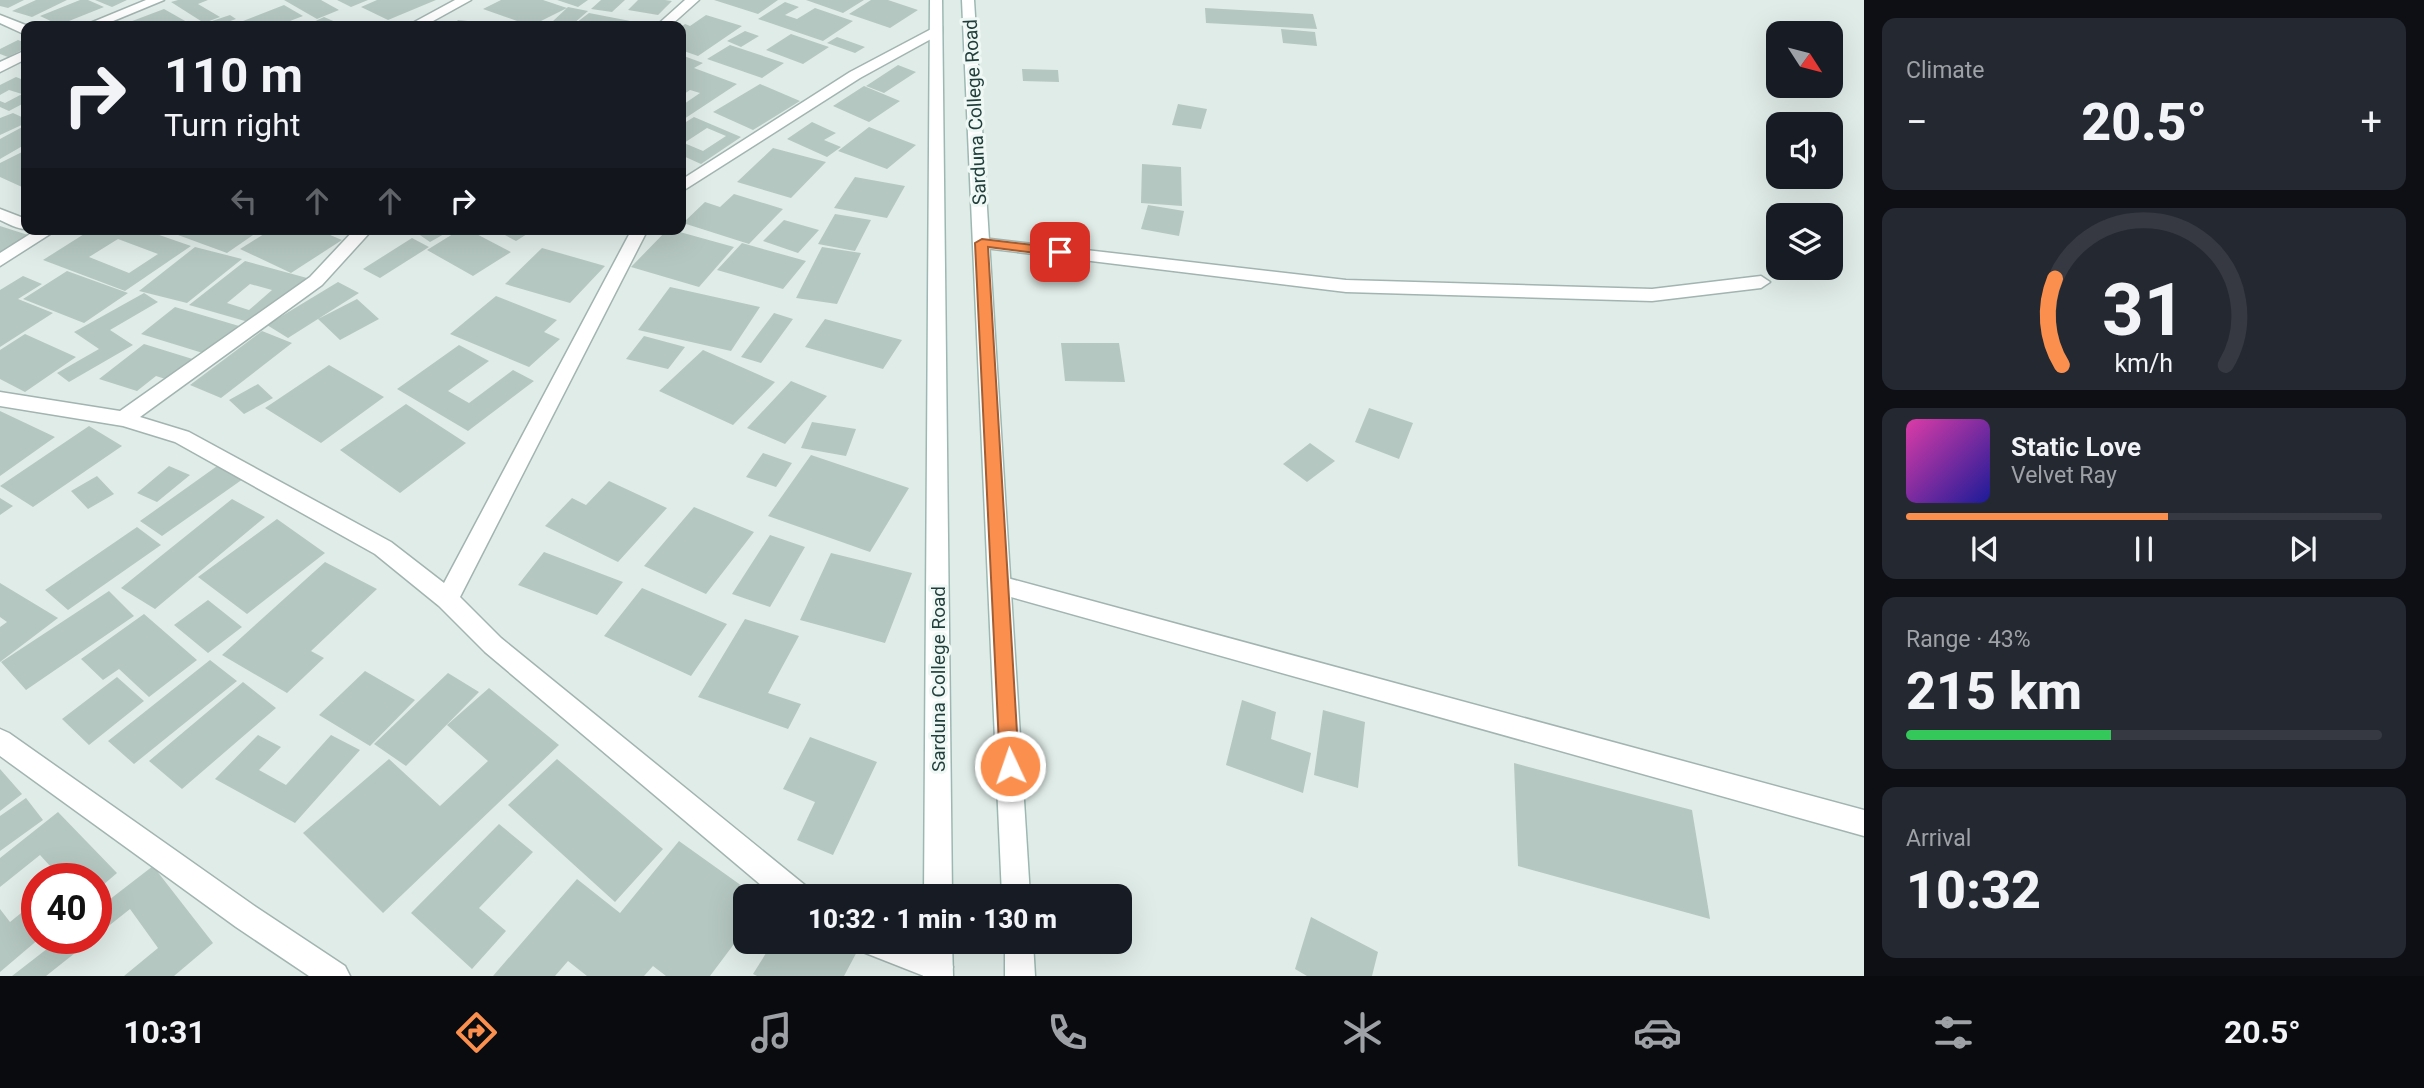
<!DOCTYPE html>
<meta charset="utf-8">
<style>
body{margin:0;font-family:Roboto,sans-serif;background:#242831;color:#f1f3f6;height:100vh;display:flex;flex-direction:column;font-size:26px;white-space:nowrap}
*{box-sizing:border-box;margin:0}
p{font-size:23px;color:#9ea1a6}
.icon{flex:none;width:38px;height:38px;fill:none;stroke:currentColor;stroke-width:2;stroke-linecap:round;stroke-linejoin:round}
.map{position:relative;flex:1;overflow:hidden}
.drawer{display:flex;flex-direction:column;gap:18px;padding:18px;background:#0d0f14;width:560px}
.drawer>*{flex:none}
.banner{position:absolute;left:21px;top:21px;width:665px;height:214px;border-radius:14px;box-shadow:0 7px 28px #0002;background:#171b24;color:#f1f3f6;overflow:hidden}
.needle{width:46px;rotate:126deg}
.fabs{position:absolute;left:1766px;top:21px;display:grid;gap:14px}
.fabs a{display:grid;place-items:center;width:77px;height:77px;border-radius:14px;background:#171b24;box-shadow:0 7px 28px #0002;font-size:35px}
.speed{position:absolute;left:21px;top:863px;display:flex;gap:14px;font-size:35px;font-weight:700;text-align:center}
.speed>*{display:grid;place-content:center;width:91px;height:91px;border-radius:50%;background:#171b24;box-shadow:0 7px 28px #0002;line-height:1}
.speed .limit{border:10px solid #d22;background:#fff;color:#111}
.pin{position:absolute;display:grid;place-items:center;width:60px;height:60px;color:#fff;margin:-30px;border-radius:14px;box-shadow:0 4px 10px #0006}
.me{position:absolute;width:77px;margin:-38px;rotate:357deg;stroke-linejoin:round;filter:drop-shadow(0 0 5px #0008)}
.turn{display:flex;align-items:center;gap:24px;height:147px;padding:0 28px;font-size:32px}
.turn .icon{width:91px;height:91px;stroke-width:2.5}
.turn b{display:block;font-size:49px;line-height:60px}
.lanes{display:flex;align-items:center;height:66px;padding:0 28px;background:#0003;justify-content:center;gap:35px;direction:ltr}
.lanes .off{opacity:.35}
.big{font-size:52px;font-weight:800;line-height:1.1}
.drawer .card{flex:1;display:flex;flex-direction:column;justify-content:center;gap:10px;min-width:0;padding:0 24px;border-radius:14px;background:#242831}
.drawer .dial{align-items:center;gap:0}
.dial svg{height:182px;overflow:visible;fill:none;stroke:#363941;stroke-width:7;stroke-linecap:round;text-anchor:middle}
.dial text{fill:#f1f3f6;stroke:none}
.song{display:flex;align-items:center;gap:21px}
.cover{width:84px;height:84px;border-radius:10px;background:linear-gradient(135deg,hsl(320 70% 55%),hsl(240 70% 35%))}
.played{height:7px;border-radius:4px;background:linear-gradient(90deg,#fb8f4e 55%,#363941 55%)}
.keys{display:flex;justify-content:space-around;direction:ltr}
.heat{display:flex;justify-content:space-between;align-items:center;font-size:38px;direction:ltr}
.charge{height:10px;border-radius:5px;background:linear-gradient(90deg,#34c759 43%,#363941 0)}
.trip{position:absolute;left:733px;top:884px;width:399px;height:70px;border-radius:14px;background:#171b24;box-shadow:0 7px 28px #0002;font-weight:800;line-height:70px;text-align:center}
.tabs{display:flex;height:112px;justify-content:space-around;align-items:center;background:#090b0e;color:#9ea1a6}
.tabs .icon{width:49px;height:49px}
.tabs .active{color:#fb8f4e}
.tabs b{font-size:32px;color:#f1f3f6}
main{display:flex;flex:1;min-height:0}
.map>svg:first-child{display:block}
.building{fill:#b5c7c1;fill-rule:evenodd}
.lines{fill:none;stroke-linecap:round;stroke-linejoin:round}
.lane-casing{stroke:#a2b4b0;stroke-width:3}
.street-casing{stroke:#a2b4b0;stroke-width:3}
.secondary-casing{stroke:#9db8b2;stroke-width:3}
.lane{fill:#fff;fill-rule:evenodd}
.street{fill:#fff;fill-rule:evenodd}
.secondary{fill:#fff;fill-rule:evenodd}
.route{fill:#fb8f4e;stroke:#a35d33;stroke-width:2}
.labels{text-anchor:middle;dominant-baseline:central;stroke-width:6;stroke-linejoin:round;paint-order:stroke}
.street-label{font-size:19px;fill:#1f3d39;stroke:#f0f8f5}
</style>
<main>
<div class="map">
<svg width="1864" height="976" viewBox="0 0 1864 976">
<rect width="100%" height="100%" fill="#e0ece8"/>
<path class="building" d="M0,0H24L8,8L0,6Z
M36,0H67L32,17L12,11Z
M80,0H88L104,7L59,25L40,16Z
M95,0H127L112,7Z
M178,0H208L198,4L220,17L204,23L171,2Z
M284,0H321L339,10L317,19Z
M337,0H368L351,7Z
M377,0H436L388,20L361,7Z
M501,0H543L567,8L531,26L483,9Z
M557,0H588L578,7Z
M601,0H625L612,12L591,9Z
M638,0H665L672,1L658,15L628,10Z
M714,0H778L758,14Z
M806,0H864L843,13Z
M871,0H888L918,10L890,28L849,14Z
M785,2L799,7L785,15L797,19L815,8L853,21L823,41L758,19Z
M284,5L303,16L277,26H230Z
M568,7L588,11L572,25L552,22Z
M1205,8L1313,14L1317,29L1206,23Z
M164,9L194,26H119Z
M589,13L651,25V26H572Z
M230,15L236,19L216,26L203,24Z
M706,15L742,26L698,56L681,50V27L685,24L690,26Z
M324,17L345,26H305Z
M458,20L488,23L485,26H452Z
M1281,29L1315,32L1317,46L1283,43Z
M745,31L759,36L741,47L727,41Z
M791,34L829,47L803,64L766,50Z
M837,37L865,47L855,53L827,43Z
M18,40L26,43V48L8,57L0,54V49Z
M730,45L784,63L762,78L707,59Z
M681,55L703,63L694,68L737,84L681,121V106L700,93L690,90L681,96Z
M898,65L916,72L884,93L866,86Z
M1022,69L1058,70L1059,82L1023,81Z
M16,77L26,81V102L9,111L0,107V101L5,103L22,94L9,90L0,95V85Z
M760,84L800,101L753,130L713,112Z
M864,86L900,101L869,122L833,106Z
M1178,104L1207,109L1201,129L1172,125Z
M13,113L26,119V123L0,135V118Z
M694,117L741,137L701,164L681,155V125ZM707,128L726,136L703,151L684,143Z
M812,122L836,133L824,140L841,147L827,157L787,139Z
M26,125V144L0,159V139Z
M869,127L916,145L887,169L838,151Z
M773,148L826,162L791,198L737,182Z
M26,150V156L22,158L26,160V185L22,187L0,177V163Z
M1142,164L1181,167L1182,206L1141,203Z
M855,177L905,186L887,218L834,208Z
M734,194L783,209L749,244L683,223L705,202L720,207Z
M1148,205L1184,211L1179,236L1141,229Z
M835,214L871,220L855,251L818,244Z
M784,220L819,230L798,253L763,241Z
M0,226L28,235L0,252Z
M92,229H142L191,246L125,291L43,260ZM118,239L158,254L129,273L89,257Z
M186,229H262L227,253L178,235Z
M272,229H316L342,240L291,273L240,249Z
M411,229H453L430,242Z
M461,229H467L511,252L473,276L427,250Z
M494,229H535L516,241Z
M668,229H669L734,247L699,287L631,267Z
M412,238L429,247L380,278L363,269Z
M742,243L749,245L806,261L783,289L717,270Z
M195,247L242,259L187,303L139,291Z
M822,247L861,253L837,304L796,298Z
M542,248L605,266L570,303L505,284Z
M245,261L307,278L252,323L189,305ZM250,284L272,290L249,310L227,303Z
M67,271L128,293L84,323L23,299Z
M23,276L42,284L18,299L53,313L0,347V290Z
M338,282L359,293L288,338L267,325Z
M670,287L760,307L731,351L638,330Z
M144,293L158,302L110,330L133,345L69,382L57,373L99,349L74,332Z
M496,296L557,320L544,332L560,339L529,367L450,334Z
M357,299L379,319L340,340L318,319Z
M175,307L239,326L206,354L141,334Z
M774,313L793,319L761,363L741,357Z
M825,319L902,340L883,369L805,347Z
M262,331L292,343L221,398L190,385Z
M25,334L76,357L25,392L0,379V350Z
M644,336L685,347L668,369L626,359Z
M1061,343H1119L1125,382L1065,381Z
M144,344L199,361L175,382L156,376L137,391L99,379Z
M459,345L489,361L448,391L469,403L513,370L534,381L468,431L397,389Z
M703,350L775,382L733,425L659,391Z
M329,365L384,397L321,443L265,408Z
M791,381L827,396L785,444L747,428Z
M258,384L273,398L244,414L229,400Z
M406,404L466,443L400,493L340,450Z
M1369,408L1413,423L1399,459L1355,442Z
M0,411L55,437L0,476Z
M812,422L856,429L846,456L801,448Z
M89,426L122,446L33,507L0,486Z
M1310,443L1335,461L1307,482L1283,464Z
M763,453L792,463L776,487L746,477Z
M811,455L909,488L870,552L768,516Z
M220,464L243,479L162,536L140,521Z
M169,466L190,475L157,502L137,493Z
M97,476L114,494L88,509L71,491Z
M609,481L667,508L618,562L545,526L572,498L586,505Z
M0,498L13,506L0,515Z
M232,499L265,517L155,609L121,588Z
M694,507L754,532L706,594L644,566Z
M277,519L325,553L247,614L198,577Z
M137,527L161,545L68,610L45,590Z
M770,535L805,547L770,607L732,594Z
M544,552L623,582L597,615L518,585Z
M831,553L912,573L885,643L800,620Z
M325,562L377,589L311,651L324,658L287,693L222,655Z
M0,583L58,618L0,662V627L7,622L0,617Z
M642,588L727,624L691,676L604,636Z
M109,591L134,616L26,690L1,662Z
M208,600L242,627L208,653L174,625Z
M144,614L197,660L149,697L119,669L103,680L81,659Z
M745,619L799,636L768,693L801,704L788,729L698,697Z
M210,660L237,681L134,764L108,741Z
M365,671L415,700L370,746L319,715Z
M448,673L479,692L406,766L374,744Z
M117,677L144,701L89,745L62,719Z
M243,682L276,708L182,789L149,761Z
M489,688L559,745L383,913L303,833L389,759L440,806L488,761L447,725Z
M1242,700L1276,712L1271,739L1311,753L1303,793L1226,765Z
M1323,710L1365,722L1358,788L1314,775Z
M258,735L281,747L259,770L286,785L331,735L360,750L295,823L215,779Z
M810,737L877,762L833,855L797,840L815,802L783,789Z
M557,759L663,849L615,902L508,805Z
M1514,763L1692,810L1710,919L1518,866Z
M0,769L22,794L0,811Z
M26,798L43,820L0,851V816Z
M58,812L117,873L96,891V878H61L40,855L0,887V858Z
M499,824L533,852L479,908L506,931L472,969L411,913Z
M679,841L756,896H746V928L710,976H666L653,966L644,976H587L568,961L555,976H493L577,879L620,913Z
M153,866L213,943L174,976H124L158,948L130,909L96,936V910Z
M37,900V938H40L0,972V909L10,922Z
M1311,917L1378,952L1372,976H1307L1295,969Z
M61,938H94L46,976H12Z
M773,942H848L859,948L844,976H757L753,974Z"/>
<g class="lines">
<g class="lane-casing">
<path id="lane" d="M982,238L1346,280L1652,289L1761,276L1770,282L1761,288L1652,301L1346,292L976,247L974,243Z"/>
</g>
<g class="street-casing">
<path id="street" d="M146,0H164L101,26H83Z
M455,0H471L424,26H407Z
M685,0H699L670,26H656Z
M0,15L28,26L26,35L0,23Z
M937,26L942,27V33L860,78L681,192V180L850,72Z
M26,50V59L0,72V62Z
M0,209L26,219V229H29C19,230 9,224 0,220Z
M38,229H58L0,266V253Z
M355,229H373L322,285L140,417L189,432L391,542L444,583L632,229H648L460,597L501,638L806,886L810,896H774L485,652L439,606L375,554L175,442L123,426L0,406V392L120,411L310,277Z
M1000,576L1864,810V836L1000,594L992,592L989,585L992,578Z
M0,729L9,733L256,907L345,966L350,976H309L236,927L0,756Z
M859,942H909L948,957L953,967L949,976H924L863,952Z"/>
</g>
<g class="secondary-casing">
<path id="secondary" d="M930,0H942L952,896H924Z
M962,0H974L1030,896H1002Z
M924,942H952L953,976H923Z
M1005,942H1033L1035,976H1005Z"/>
</g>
<use href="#lane" class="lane"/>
<use href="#street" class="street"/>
<use href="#secondary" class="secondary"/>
</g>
<path class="route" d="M982,239L1060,248L1066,252L1060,256L988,247L1019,766L1016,773L1010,775L1003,773L1000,766L975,243Z"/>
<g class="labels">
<g class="street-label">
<text transform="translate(975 112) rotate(-93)">Sarduna College Road</text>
<text transform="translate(938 679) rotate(-90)">Sarduna College Road</text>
</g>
</g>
</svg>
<div class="fabs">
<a><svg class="needle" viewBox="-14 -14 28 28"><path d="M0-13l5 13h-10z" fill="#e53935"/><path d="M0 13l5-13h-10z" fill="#9ea1a6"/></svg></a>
<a><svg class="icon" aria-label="sound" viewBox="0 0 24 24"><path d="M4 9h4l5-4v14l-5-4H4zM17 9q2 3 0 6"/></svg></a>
<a><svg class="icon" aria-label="layers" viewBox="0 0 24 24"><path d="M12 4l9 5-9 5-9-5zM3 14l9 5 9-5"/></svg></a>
</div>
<div class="speed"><div class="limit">40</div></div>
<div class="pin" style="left:1060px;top:252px;background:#d93025"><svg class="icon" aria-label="arrive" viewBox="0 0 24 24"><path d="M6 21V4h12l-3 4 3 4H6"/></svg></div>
<svg class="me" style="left:1010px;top:766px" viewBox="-20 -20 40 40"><circle r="17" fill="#fb8f4e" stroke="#fff" stroke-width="3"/><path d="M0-11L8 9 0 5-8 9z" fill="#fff"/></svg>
<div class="trip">10:32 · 1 min · 130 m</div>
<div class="banner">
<div class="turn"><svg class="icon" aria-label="right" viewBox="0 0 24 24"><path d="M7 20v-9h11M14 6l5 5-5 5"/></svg><div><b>110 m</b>Turn right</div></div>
<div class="lanes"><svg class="icon off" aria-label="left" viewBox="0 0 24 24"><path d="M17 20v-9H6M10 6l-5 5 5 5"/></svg><svg class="icon off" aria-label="ahead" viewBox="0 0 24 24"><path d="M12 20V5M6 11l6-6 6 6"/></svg><svg class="icon off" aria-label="ahead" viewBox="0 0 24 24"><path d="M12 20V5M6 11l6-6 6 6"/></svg><svg class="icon" aria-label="right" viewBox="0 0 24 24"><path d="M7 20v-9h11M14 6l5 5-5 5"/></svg></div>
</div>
</div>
<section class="drawer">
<div class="card"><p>Climate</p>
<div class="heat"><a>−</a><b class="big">20.5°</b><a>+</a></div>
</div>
<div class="card dial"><svg viewBox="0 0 100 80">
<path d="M14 69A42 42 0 1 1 86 69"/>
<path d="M14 69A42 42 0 0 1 11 31" stroke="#fb8f4e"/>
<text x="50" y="56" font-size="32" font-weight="700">31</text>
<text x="50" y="72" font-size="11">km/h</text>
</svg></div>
<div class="card">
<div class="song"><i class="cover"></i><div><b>Static Love</b><p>Velvet Ray</p></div></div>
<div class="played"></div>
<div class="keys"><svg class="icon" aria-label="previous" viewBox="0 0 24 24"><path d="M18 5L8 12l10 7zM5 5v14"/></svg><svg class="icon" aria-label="pause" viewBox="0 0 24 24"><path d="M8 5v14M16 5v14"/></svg><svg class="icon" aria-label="next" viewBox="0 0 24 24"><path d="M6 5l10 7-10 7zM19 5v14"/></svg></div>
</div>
<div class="card"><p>Range · 43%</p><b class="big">215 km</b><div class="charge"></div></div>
<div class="card"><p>Arrival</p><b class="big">10:32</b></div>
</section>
</main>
<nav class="tabs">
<b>10:31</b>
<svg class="icon active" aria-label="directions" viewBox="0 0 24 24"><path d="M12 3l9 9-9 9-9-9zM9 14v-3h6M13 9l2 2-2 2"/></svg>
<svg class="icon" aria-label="music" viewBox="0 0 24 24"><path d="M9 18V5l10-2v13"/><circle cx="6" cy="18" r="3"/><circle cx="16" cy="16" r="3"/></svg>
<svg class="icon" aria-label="phone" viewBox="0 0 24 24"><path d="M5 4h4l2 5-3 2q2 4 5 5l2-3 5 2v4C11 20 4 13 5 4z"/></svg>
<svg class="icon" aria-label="climate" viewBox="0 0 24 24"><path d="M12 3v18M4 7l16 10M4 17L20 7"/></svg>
<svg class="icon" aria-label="car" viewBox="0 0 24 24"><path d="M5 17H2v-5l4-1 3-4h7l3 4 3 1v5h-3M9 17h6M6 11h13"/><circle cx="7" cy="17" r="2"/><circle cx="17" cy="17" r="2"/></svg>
<svg class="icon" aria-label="filters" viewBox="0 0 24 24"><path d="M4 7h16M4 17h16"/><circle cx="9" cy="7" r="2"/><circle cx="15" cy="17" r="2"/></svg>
<b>20.5°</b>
</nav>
